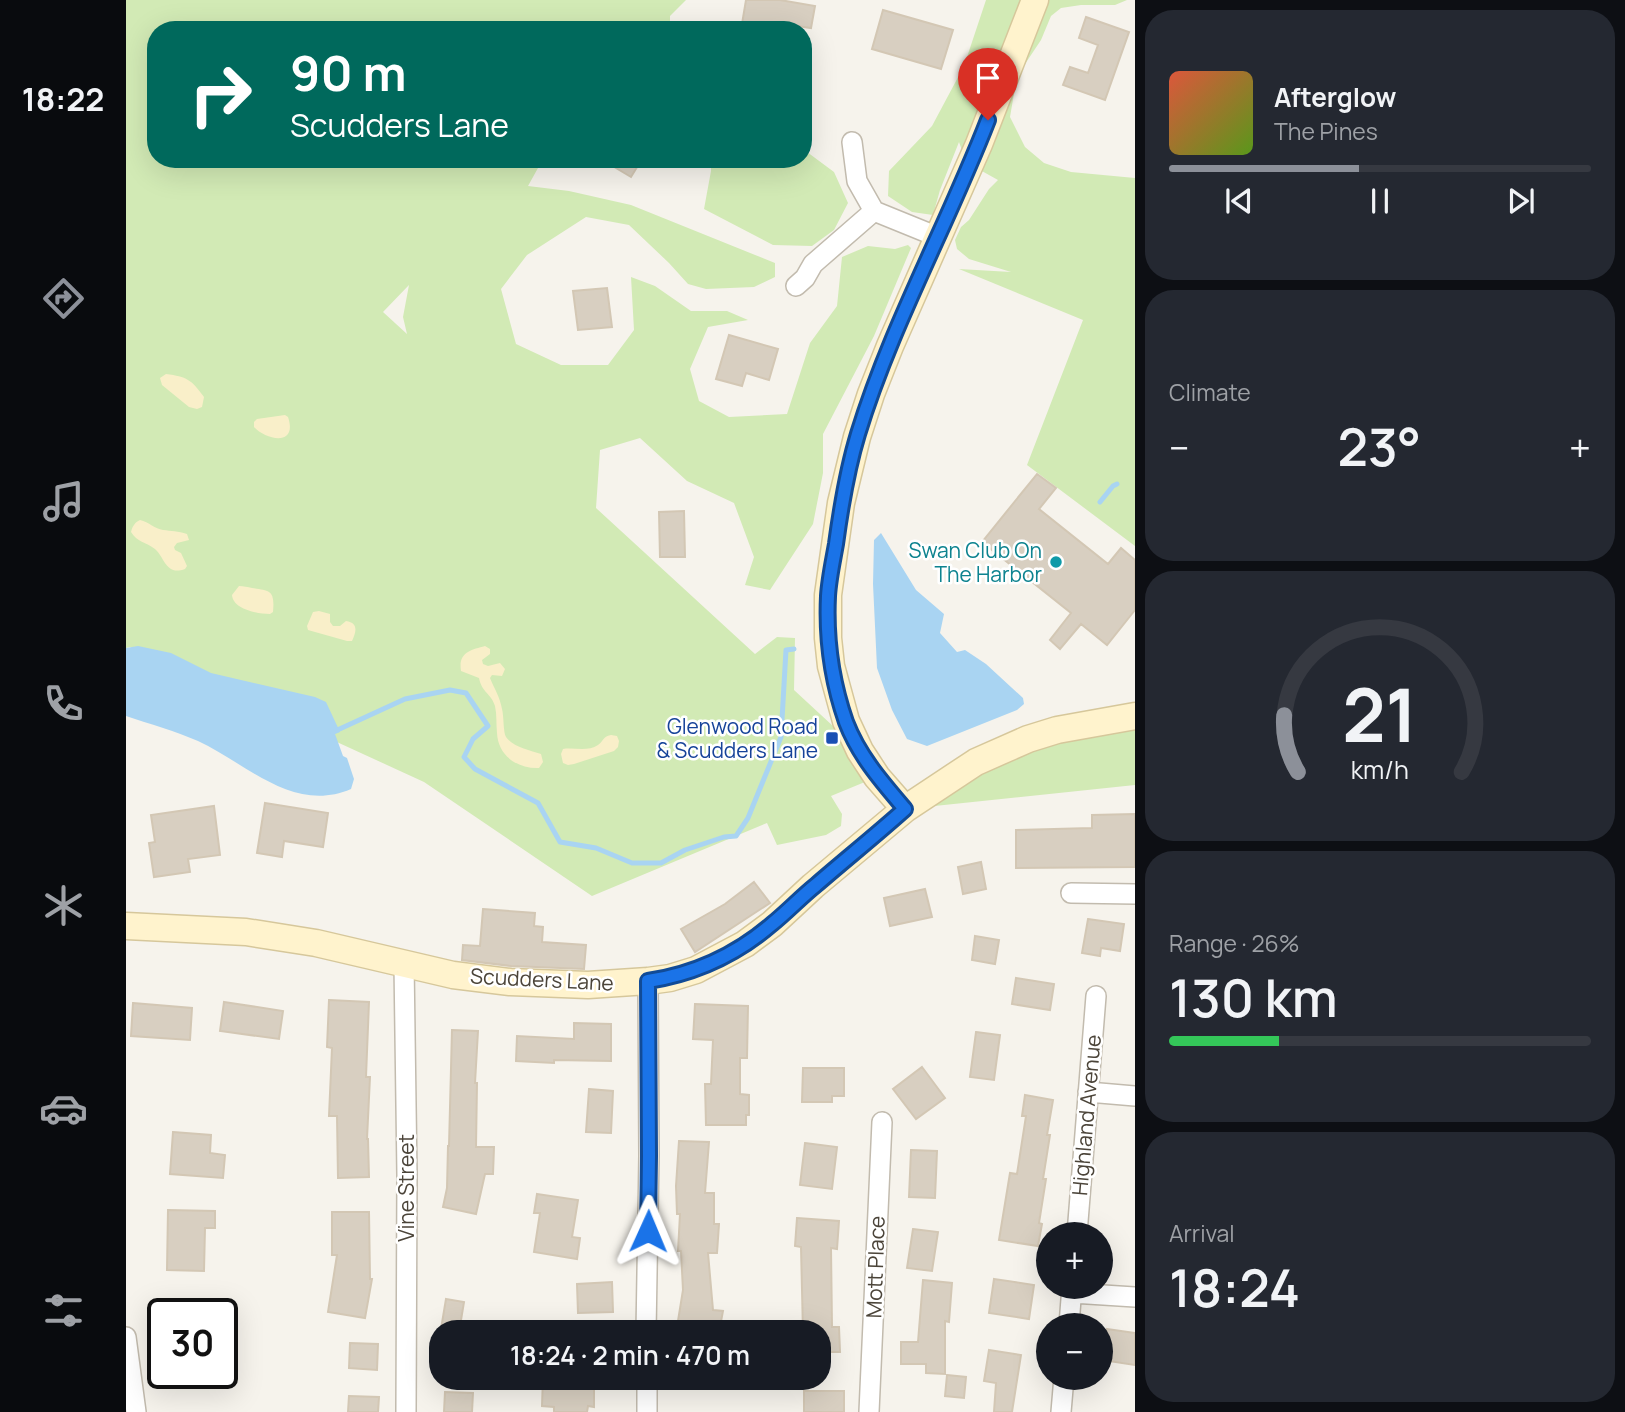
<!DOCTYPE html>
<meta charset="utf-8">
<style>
body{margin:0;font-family:Manrope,sans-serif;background:#242831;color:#f1f3f6;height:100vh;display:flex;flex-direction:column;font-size:26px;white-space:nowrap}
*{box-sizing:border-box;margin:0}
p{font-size:23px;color:#9ea1a6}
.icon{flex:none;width:38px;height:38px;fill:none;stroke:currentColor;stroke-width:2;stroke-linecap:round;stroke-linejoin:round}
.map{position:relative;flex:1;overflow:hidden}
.details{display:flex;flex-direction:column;gap:10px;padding:10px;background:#0d0f14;width:490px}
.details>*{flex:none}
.hud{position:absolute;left:21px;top:21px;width:665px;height:147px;border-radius:28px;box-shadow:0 7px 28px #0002;background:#00695c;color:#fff;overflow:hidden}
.tools{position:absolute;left:910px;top:1222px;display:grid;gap:14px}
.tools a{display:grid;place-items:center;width:77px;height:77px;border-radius:50%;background:#171b24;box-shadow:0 7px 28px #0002;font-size:35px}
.speed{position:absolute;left:21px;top:1298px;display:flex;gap:14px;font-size:35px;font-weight:700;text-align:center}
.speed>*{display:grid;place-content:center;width:91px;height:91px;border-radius:50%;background:#171b24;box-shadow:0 7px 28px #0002;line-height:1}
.speed .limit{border:4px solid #111;border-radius:10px;background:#fff;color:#111}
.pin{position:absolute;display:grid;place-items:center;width:60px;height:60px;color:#fff;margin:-72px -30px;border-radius:50% 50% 50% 0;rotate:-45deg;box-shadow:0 0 7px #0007}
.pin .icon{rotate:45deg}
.me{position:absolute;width:77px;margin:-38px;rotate:1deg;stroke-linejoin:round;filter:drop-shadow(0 0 5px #0008)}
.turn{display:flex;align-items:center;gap:24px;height:147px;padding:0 28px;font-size:32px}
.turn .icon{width:91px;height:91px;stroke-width:2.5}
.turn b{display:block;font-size:49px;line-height:60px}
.big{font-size:52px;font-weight:600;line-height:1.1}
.details .card{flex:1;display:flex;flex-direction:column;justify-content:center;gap:10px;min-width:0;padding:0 24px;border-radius:28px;background:#242831}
.details .dial{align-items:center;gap:0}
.dial svg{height:182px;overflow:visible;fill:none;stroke:#363941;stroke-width:7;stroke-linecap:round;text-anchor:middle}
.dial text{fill:#f1f3f6;stroke:none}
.song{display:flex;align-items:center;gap:21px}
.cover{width:84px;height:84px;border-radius:10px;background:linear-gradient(135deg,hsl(10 70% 55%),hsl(90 70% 35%))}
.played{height:7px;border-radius:4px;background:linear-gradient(90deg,#8c9099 45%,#363941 45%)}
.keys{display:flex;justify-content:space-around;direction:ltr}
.heat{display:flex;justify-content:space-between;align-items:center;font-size:38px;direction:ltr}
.charge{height:10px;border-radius:5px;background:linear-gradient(90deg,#34c759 26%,#363941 0)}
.trip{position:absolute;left:303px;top:1320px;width:402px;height:70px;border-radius:28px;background:#171b24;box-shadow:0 7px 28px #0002;font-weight:600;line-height:70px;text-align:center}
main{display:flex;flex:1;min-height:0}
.tabs{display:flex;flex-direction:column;width:126px;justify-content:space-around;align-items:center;background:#090b0e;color:#9ea1a6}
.tabs .icon{width:49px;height:49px}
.tabs .active{color:#8c9099}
.tabs b{font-size:32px;color:#f1f3f6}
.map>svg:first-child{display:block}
.green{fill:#d2eab5;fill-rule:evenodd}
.sand{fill:#f9efc9}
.water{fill:#a9d4f2}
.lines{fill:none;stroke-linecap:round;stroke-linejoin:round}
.stream{stroke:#a9d4f2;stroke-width:5}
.building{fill:#d8cfc1;stroke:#d3c7b4;stroke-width:2}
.street-casing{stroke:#c2bbae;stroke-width:22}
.secondary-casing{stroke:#d6c79b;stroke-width:29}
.street{stroke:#fff;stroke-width:19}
.secondary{stroke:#fff3cd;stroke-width:26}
.route-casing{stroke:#114b97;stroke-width:18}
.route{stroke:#1a73e8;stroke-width:12}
.culture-dot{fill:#0f9aa8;stroke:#fff;stroke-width:2.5}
.transit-dot{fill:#1a4fb4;stroke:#fff;stroke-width:2.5}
.labels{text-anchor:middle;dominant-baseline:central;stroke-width:5;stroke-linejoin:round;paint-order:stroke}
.culture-label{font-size:21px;fill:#0d838f;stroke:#fff;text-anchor:end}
.transit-label{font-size:21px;fill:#164399;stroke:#fff;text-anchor:end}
.street-label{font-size:21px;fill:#4b4439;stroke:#fff}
</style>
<main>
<nav class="tabs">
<b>18:22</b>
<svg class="icon active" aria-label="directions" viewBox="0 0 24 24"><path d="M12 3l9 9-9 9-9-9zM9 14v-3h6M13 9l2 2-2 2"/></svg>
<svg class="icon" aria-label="music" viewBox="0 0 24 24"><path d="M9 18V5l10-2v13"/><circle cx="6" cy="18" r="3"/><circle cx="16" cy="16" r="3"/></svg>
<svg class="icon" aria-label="phone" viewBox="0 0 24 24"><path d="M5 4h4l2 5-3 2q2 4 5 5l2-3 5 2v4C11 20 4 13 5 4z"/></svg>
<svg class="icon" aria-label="climate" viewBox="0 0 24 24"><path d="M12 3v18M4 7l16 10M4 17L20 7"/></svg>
<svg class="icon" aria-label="car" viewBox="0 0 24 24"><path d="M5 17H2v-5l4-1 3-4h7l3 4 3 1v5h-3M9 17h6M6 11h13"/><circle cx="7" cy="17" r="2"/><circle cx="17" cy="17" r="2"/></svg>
<svg class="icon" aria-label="filters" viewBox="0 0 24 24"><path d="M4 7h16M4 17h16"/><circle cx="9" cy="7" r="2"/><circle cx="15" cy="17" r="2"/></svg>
</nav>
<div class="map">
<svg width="1009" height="1412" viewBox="0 0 1009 1412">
<rect width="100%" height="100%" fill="#f6f3ec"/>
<path class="green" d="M0,0H560L544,16V30H30V159H417L402,186L443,191L505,205L649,263V277L628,287L580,289L562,284L543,263L503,225L460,217L401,255L375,289L390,344L435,365H482L508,330L505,277L529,286L565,311H601L622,320L582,327L564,369L573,401L603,417L661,414L684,343L711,306L716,257L742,246L769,249L782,245L785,248L748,336L697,434V473L687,524L644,590L619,585L628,557L608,503L561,481L514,438L474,450L470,508L629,654L651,637L669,638L668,690L734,751L751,777L705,796L716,814L715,826L700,835L651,845L641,823L466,896L298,782L4,647L0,648ZM283,285L277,317L281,334L257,312Z
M860,0H1001L989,5H955L935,8L925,16L915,40L891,76L884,117L899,147L918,163L945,172L1009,178V546L901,465L957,320L833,269L885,272L843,259L831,249L829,240L835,227L843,220L863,189L872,180L854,170L837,153L833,142L814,190L807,215L786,212L762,196L763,171L806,126L838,66Z
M677,149L708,172L722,203L708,230L686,246L647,245L578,209L585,171V159H677Z
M1009,716V785L799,807L850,762Z"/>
<path class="sand" d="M40,374C61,377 65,379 78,397L76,407L71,409L63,407L36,385L34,378Z
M159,415L162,417C172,447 140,440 128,427V422L131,419Z
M14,520C23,522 29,529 37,530C45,531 52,531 61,534L63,540L51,543L48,547L49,550L55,553L61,566L59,569C40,576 39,558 29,549C20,542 11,542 5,532C6,527 9,522 14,520Z
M113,586C117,586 122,587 126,588C144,591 149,590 147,612L144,614C131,614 107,609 106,595Z
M193,611L204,614V622L207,626H214L220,621C233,623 230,632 226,641H221L182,630L181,626L187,612Z
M359,646L364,649V654L356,660L357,664L362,666L374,663L379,669L376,676L366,675L364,678C368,688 374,697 376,709C378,716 377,732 380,737C387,747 404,750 415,754L417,762L413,768C392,769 372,756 371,733C370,724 371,715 369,706C365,693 356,693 353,678L335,671C332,652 345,650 359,646Z
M485,735L491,736L493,741L492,747L488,751L448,764L442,765L437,763L435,754L437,749C447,747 462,752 472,745C478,741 476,737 485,735Z"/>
<path class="water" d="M755,533L790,590L818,614L814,633L831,652L839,650L860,664L897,698L898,704L891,710L801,746L781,739L766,710L751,668L747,584L748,540Z
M12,646L45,653L85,673L189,697L200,702L214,732L209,734L217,756L221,758L228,779L225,789C167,814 120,763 72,741C49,731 24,724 0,716V648Z"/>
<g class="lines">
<path class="stream" d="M974,502L987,486L991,484
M207,732L279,699L324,690L340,693L362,726L347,739L338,757L349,769L412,803L434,842L470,848L506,863H535L559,850L598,837L610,836L622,818L655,737L660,650L668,649"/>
</g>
<path class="building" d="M620,0H654L689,6L685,28L650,23L649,30H615Z
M757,10L827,30L815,69L746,49Z
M960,17L1003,32L979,100L937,85L944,67L962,73L972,45L953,38Z
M475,159H516L505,177Z
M481,288L486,327L452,330L447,291Z
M603,335L652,349L643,380L620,373L616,386L590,379Z
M911,474L930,488L913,509L982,564L995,548L1009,560V610L981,645L955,624L934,649L924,640L945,613L856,542Z
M558,511L559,557H534L533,512Z
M139,803L202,813L197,847L158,841L156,857L131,853Z
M88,806L94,855L62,859L64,872L28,877L23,843L29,842L25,815Z
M1009,814V867L890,868V830L966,828V815Z
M855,862L860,889L837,894L832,867Z
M628,882L644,903L569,952L555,929L599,904Z
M799,889L806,917L764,926L758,898Z
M357,909L409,913L408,926L417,927L416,942L460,945L458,969L385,966L336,960L337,945L354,946Z
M962,919L998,924L994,951L975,948L974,956L956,953Z
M849,936L873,940L869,964L846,960Z
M890,978L928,984L924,1010L886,1004Z
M203,1000L243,1002L240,1077H244L241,1139H242L243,1177L212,1178L211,1116H203L206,1048L201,1047Z
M98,1002L157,1011L153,1039L94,1031Z
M7,1003L66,1008L64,1040L5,1036Z
M569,1004L622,1006L621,1058H614V1094L623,1095V1115H620V1125H580L579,1084H585L587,1040L567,1039Z
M448,1023L485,1024V1061L428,1060V1063L390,1061L391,1036L448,1039Z
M326,1030L352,1031L349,1083H351L350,1147H368L367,1174H359L350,1214L317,1207L321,1188L322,1146H323Z
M850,1032L874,1035L868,1080L844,1077Z
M796,1067L819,1098L790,1119L767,1089Z
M677,1068H718V1096H706V1102H676Z
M463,1089L487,1091L485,1133L460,1132Z
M899,1095L927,1100L921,1135H924L917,1179H920L913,1223L916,1224L912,1246L873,1240L884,1173L891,1174L900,1116H896Z
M47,1132L85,1135L84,1153L99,1155L97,1178L44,1174Z
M553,1141L583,1142L579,1193H588V1224H593L591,1253H582L587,1310L597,1311L593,1332H578L551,1327L557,1290L555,1251H552L554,1214H551L550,1186Z
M679,1143L711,1147L706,1189L674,1185Z
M785,1150L811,1151L809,1198L783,1197Z
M411,1194L452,1200L446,1237L454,1238L451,1259L408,1252L414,1213H408Z
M42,1210L89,1211V1228H79L78,1271L41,1270Z
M206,1212H243L244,1279H246L239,1318L202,1312L211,1255H206Z
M671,1218L713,1221L711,1249L705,1248L706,1327H713L714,1352H693V1332H677L675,1247L669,1246Z
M787,1229L812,1232L806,1271L781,1268Z
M868,1279L908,1285L903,1319L863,1313Z
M797,1280L826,1283L823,1322L819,1321V1374L800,1373V1364H775V1342H792Z
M486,1282L487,1312L452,1313L451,1284Z
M320,1299L338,1302L333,1332L315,1329Z
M981,1329L1009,1333V1365L976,1360Z
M224,1343L252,1344L251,1370L223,1368Z
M863,1350L895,1355L886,1412H868L870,1383L858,1381Z
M821,1375L840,1377L838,1398L819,1396Z
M417,1377H468V1407L462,1406L461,1412H428V1407L416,1406Z
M678,1391H718V1412H678Z
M319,1392L347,1393L346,1412H318Z
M223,1396L253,1397L252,1412H222Z"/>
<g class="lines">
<g class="street-casing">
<path id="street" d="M726,142L731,181L748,211L812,237
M670,286L679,278L687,264L748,211
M945,893L1009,894
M278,963L281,1175L280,1412
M962,1092L1009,1096
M951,1234L970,996
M946,1293L1009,1297
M943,1325L946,1286
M520,1332L523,1156L522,981
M0,1337L10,1412
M521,1377V1412
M743,1412L756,1122
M935,1412L938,1377"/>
</g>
<g class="secondary-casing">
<path id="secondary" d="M779,809L751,777L734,751L720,721L705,666L702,638V595L715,503L731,437L745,394L764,346L853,144L909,0
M0,926L120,932L190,943L327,975L384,982L462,985L522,981L544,978L570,970L619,944L646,924L687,886L779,809L850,762L902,739L931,730L1009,716"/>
</g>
<use href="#street" class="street"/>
<use href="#secondary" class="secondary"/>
</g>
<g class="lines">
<g class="route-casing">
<path id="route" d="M522,1231L523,1156L522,981C568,974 610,955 646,924C661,912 675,897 690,885C720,859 750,835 779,809C756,782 733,756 720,722C706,682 700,638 702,596C703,579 707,561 710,544C715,507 721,470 732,434C765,326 821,226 862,120"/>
</g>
<use href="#route" class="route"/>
</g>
<circle class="culture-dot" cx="930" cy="562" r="7"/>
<rect class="transit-dot" x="699" y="731" width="14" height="14" rx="3.5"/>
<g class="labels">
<g class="culture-label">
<text x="916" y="550">Swan Club On<tspan x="916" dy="24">The Harbor</tspan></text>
</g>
<g class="transit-label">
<text x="692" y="726">Glenwood Road<tspan x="692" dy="24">&amp; Scudders Lane</tspan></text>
</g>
<g class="street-label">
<text transform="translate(416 979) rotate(3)">Scudders Lane</text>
<text transform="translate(960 1115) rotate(-85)">Highland Avenue</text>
<text transform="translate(280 1188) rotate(-90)">Vine Street</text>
<text transform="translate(749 1267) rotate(-88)">Mott Place</text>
</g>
</g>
</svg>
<div class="tools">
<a>+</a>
<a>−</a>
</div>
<div class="speed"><div class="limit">30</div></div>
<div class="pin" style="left:862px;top:120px;background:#d93025"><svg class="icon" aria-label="arrive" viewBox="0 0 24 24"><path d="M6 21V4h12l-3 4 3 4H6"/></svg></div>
<svg class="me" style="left:522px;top:1231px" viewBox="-20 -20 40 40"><path d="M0-17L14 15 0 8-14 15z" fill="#1a73e8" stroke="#fff" stroke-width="4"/></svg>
<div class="trip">18:24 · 2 min · 470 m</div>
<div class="hud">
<div class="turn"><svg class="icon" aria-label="right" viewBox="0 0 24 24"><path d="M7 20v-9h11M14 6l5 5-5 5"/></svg><div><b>90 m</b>Scudders Lane</div></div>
</div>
</div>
<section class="details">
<div class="card">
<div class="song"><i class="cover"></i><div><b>Afterglow</b><p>The Pines</p></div></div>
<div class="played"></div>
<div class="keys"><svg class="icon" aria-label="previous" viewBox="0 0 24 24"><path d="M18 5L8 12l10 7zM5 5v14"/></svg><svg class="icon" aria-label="pause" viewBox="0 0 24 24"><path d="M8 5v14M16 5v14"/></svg><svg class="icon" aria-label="next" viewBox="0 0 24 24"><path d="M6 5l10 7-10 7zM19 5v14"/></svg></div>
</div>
<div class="card"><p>Climate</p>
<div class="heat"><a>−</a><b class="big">23°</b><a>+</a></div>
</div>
<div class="card dial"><svg viewBox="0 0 100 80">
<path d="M14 69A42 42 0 1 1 86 69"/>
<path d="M14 69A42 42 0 0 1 8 44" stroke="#8c9099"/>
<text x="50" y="56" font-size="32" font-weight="700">21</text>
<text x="50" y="72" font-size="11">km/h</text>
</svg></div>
<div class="card"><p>Range · 26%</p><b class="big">130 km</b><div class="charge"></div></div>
<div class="card"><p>Arrival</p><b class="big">18:24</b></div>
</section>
</main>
